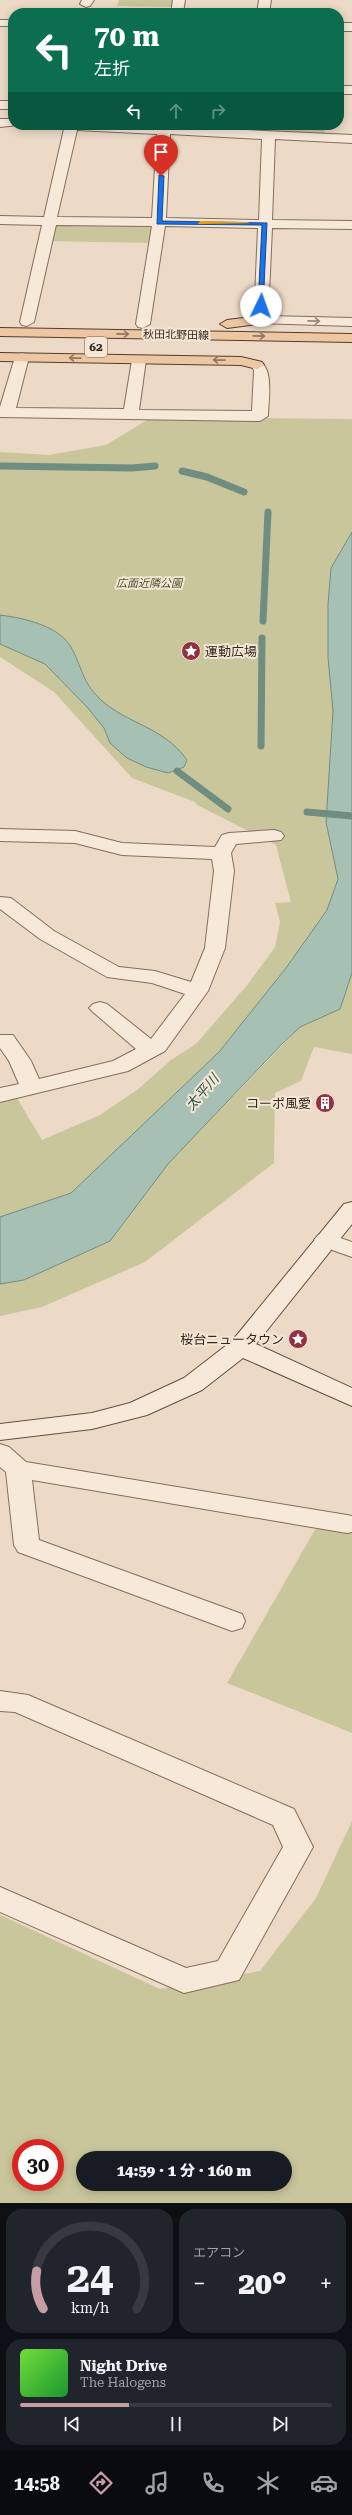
<!DOCTYPE html>
<html lang="ja">
<meta charset="utf-8">
<style>
body{margin:0;font-family:"Roboto Serif","Noto Sans JP",serif;background:#20242c;color:#f1f3f6;height:100vh;display:flex;flex-direction:column;font-size:15px;white-space:nowrap}
*{box-sizing:border-box;margin:0}
p{font-size:13px;color:#9ea1a6}
.icon{flex:none;width:22px;height:22px;fill:none;stroke:currentColor;stroke-width:2;stroke-linecap:round;stroke-linejoin:round}
.map{position:relative;height:2203px;overflow:hidden}
.sheet{display:flex;flex-direction:column;gap:6px;padding:6px;background:#0d0f14;flex:1}
.sheet>*{flex:none}
.guide{position:absolute;left:8px;top:8px;width:336px;height:122px;border-radius:16px;box-shadow:0 2px 10px #0003;background:#0b6e4f;color:#fff;overflow:hidden}
.speed{position:absolute;left:12px;top:2139px;display:flex;gap:8px;font-size:20px;font-weight:700;text-align:center}
.speed>*{display:grid;place-content:center;width:52px;height:52px;border-radius:50%;background:#171b24;box-shadow:0 2px 10px #0003;line-height:1}
.speed .limit{border:6px solid #d22;background:#fff;color:#111}
.pin{position:absolute;display:grid;place-items:center;width:34px;height:34px;color:#fff;margin:-41px -17px;border-radius:50% 50% 50% 0;rotate:-45deg;box-shadow:0 0 4px #0007}
.pin .icon{rotate:45deg}
.me{position:absolute;width:44px;margin:-22px;rotate:3deg;stroke-linejoin:round;filter:drop-shadow(0 0 3px #0008)}
.turn{display:flex;align-items:center;gap:14px;height:84px;padding:0 20px;font-size:18px}
.turn .icon{width:52px;height:52px;stroke-width:2.5}
.turn b{display:block;font-size:28px;line-height:34px}
.lanes{display:flex;align-items:center;height:38px;padding:0 20px;background:#0003;justify-content:center;gap:20px;direction:ltr}
.lanes .off{opacity:.35}
.big{font-size:30px;font-weight:800;line-height:1.1}
.sheet .widget{flex:1;display:flex;flex-direction:column;justify-content:center;gap:6px;min-width:0;padding:0 14px;border-radius:16px;background:#20242c}
.sheet .dial{align-items:center;gap:0}
.dial svg{height:104px;overflow:visible;fill:none;stroke:#363941;stroke-width:7;stroke-linecap:round;text-anchor:middle}
.dial text{fill:#f1f3f6;stroke:none}
.song{display:flex;align-items:center;gap:12px}
.cover{width:48px;height:48px;border-radius:6px;background:linear-gradient(135deg,hsl(100 70% 55%),hsl(130 70% 35%))}
.played{height:4px;border-radius:2px;background:linear-gradient(90deg,#c69ca5 35%,#363941 35%)}
.keys{display:flex;justify-content:space-around;direction:ltr}
.heat{display:flex;justify-content:space-between;align-items:center;font-size:22px;direction:ltr}
.sheet .tiles{flex:1;display:grid;gap:6px;grid-template-columns:1fr 1fr}
.widget:last-child{grid-column:span 2}
.trip{position:absolute;left:76px;top:2151px;width:216px;height:40px;border-radius:20px;background:#171b24;box-shadow:0 2px 10px #0003;font-weight:800;line-height:40px;text-align:center}
.menu{display:flex;height:64px;justify-content:space-around;align-items:center;background:#090b0e;color:#9ea1a6}
.menu .icon{width:28px;height:28px}
.menu .on{color:#c69ca5}
.menu b{font-size:18px;color:#f1f3f6}
.map>svg:first-child{display:block}
.green{fill:#c9c69b;fill-rule:evenodd}
.water{fill:#a7c0b4;stroke:#6f8d80}
.lines{fill:none;stroke-linecap:round;stroke-linejoin:round}
.stream{stroke:#6f8d80;stroke-width:7}
.street-casing{stroke:#866c5d;stroke-width:2}
.secondary-casing{stroke:#684d40;stroke-width:2}
.primary-casing{stroke:#543b31;stroke-width:2}
.street{fill:#f7e9d9;fill-rule:evenodd}
.secondary{fill:#f7e9d9;fill-rule:evenodd}
.primary{fill:#ecc7a1;fill-rule:evenodd}
.oneway{stroke:#97887c}
.oneway2{stroke:#927760}
.route{fill:#1a73e8;stroke:#114b97}
.slow{fill:#f59e0b}
.labels{text-anchor:middle;dominant-baseline:central;stroke-width:4;stroke-linejoin:round;paint-order:stroke}
.far-street-label{font-size:11px;fill:#372720;stroke:#f3e6d5}
.far-park-label{font-size:11px;font-style:italic;fill:#4f5228;stroke:#f3e6d5}
.shield{fill:#f3e6d5;stroke:#6f6056;stroke-width:1}
.shield-label{font-size:12px;font-weight:bold;fill:#372720}
.poi-label{font-size:13px;fill:#372720;stroke:#f3e6d5;text-anchor:end}
.water-label{font-size:14px;font-style:italic;fill:#30564d;stroke:#f3e6d5}
</style>
<div class="map">
<svg width="352" height="2203" viewBox="0 0 352 2203">
<rect width="100%" height="100%" fill="#ecdac6"/>
<path class="green" d="M119,0H173L172,7L117,6Z
M133,125H310L326,126L324,134Z
M50,221L159,222L156,243L46,241Z
M152,417L352,419V532L331,568L328,604V658L333,711L326,822L338,879L327,910L286,968L219,1052L71,1193L0,1217V1101L17,1098L42,1140L100,1115L137,1090L171,1060L196,1044L249,983L275,947L280,922L275,903L291,902L276,845L197,805L195,802L132,778L54,692L0,657V452L49,455L106,445Z
M352,973V1054L314,1047L301,1081L275,1093L274,1163L145,1262L42,1307L0,1316V1284L24,1280L110,1241L168,1164L300,1027L340,1009Z
M321,1519L352,1521V1733L227,1683Z
M352,1821V2203H0V1915L160,1989L260,1971L316,1898ZM21,2148H55V2182H21ZM83,2158H285V2184H83Z"/>
<path class="water" d="M352,532V973L340,1009L300,1027L282,1044L168,1164L110,1241L24,1280L0,1284V1217L71,1193L219,1052L286,968L327,910L338,879L326,822L333,711L328,658V604L331,568Z
M0,615C23,618 58,625 71,647C82,667 82,682 100,699C128,725 163,726 187,760L184,767L168,773L146,767L127,758L110,743L104,728L87,707L45,664L0,644Z"/>
<g class="lines">
<path class="stream" d="M0,466L132,468L155,466
M182,471L207,477L244,492
M263,621L268,512
M261,746L262,638
M177,771L228,809
M307,812L352,816"/>
<g class="street-casing">
<path id="street" d="M82,0H94L90,6L86,7L80,4Z
M173,0H185L183,13H171Z
M259,0H271L269,13H257Z
M0,20H13V26H0Z
M339,23H352V31H339Z
M339,86H352V94H339Z
M0,101H13V109H0Z
M0,119H13V125H18L0,127Z
M52,125H138L352,135V143L275,139L272,220L352,221V229L272,228L268,316L352,318V326L256,323L254,320L258,228L165,226L150,324L143,328L138,327L136,324L152,226L56,225L34,322L27,326L22,325L20,322L42,225L0,224V216L44,217L64,129L54,128ZM77,130L157,134L152,218L57,217ZM170,134L262,139L259,220L166,218Z
M22,353L29,357L16,408L124,409L132,360L139,356L146,360L139,410L252,411L254,370L250,365L257,361C275,365 268,401 268,416L260,421L0,417V407L15,357Z
M0,829L75,831L122,843L215,847L222,835L229,833L274,830L281,832L284,836L281,840L236,844L231,853L234,871L225,948L208,991L165,1051L128,1071L0,1102V1088L19,1084L9,1061L0,1048V1035H13L31,1061L39,1079L113,1061L136,1049L93,1012L89,1008L93,1004L100,1002L107,1004L151,1039L185,994L152,983L107,977L40,939L0,909V897L11,898L54,931L119,967L155,971L191,982L205,948L214,871L212,859L122,855L75,843L0,841Z
M326,1233L352,1242V1257L318,1245L314,1240L318,1235Z
M0,1444L9,1447L26,1462L347,1515L352,1516V1532L347,1533L32,1480L39,1540L242,1614L245,1621L242,1628L232,1631L18,1552L14,1545L6,1472L0,1467Z
M0,1691L28,1695L294,1809L313,1847L239,1980L184,1993L0,1912V1887L186,1968L218,1961L283,1847L273,1825L15,1712L0,1711Z"/>
</g>
<g class="secondary-casing">
<path id="secondary" d="M352,1202V1224L256,1344L352,1388V1406L243,1358L202,1390L147,1415L92,1429L0,1440V1424L92,1413L130,1403L184,1378L232,1341L344,1204Z"/>
</g>
<g class="primary-casing">
<path id="primary" d="M261,316L266,317L268,320L266,323L227,328L220,324L227,320Z
M0,328L352,334V342L0,336Z
M0,353L241,357L262,362L264,365L257,369L241,365L0,361Z"/>
</g>
<use href="#street" class="street"/>
<use href="#secondary" class="secondary"/>
<use href="#primary" class="primary"/>
</g>
<defs><path id="oneway-shaft" d="M-6 0H5M1.5-3L5.5 0L1.5 3" fill="none" stroke-width="1.6" stroke-linecap="round" stroke-linejoin="round"/></defs>
<use class="oneway" href="#oneway-shaft" transform="translate(314 321) rotate(1)"/>
<g class="oneway2">
<use href="#oneway-shaft" transform="translate(123 334) rotate(1)"/>
<use href="#oneway-shaft" transform="translate(259 336) rotate(1)"/>
<use href="#oneway-shaft" transform="translate(75 358) rotate(-179)"/>
<use href="#oneway-shaft" transform="translate(219 360) rotate(-179)"/>
</g>
<path class="route" d="M159,175L164,176L162,221L267,223L263,308L258,306L262,225L157,224Z"/>
<path class="slow" d="M200,221L247,222L250,223L198,224Z"/>
<defs>
<g id="sight-disc" transform="scale(1)"><circle r="9.5" fill="#913142" stroke="#f3e6d5"/><path d="M0-6L1.8-2.2L6-1.7L2.9 1.2L3.7 5.4L0 3.3L-3.7 5.4L-2.9 1.2L-6-1.7L-1.8-2.2Z" fill="#fff"/></g>
<g id="building-disc" transform="scale(1)"><circle r="9.5" fill="#913142" stroke="#f3e6d5"/><path d="M-4-6H4V6H1V3H-1V6H-4ZM-2.5-4.3h1.7v1.8h-1.7ZM.8-4.3h1.7v1.8H.8ZM-2.5-1h1.7V.8h-1.7ZM.8-1h1.7V.8H.8Z" fill="#fff"/></g>
</defs>
<g fill-rule="evenodd">
<use href="#sight-disc" x="191" y="651"/>
<use href="#building-disc" x="325" y="1103"/>
<use href="#sight-disc" x="298" y="1339"/>
</g>
<g class="labels">
<g class="far-street-label">
<text transform="translate(176 335) rotate(1)">秋田北野田線</text>
</g>
<g class="far-park-label">
<text x="149" y="583">広面近隣公園</text>
</g>
<rect class="shield" x="85" y="337" width="22" height="20" rx="3"/>
<g class="shield-label">
<text x="96" y="347">62</text>
</g>
<g class="poi-label">
<text x="205" y="651" text-anchor="start">運動広場</text>
<text x="311" y="1103">コーポ風愛</text>
<text x="284" y="1339">桜台ニュータウン</text>
</g>
<g class="water-label">
<text transform="translate(202 1092) rotate(-49)">太平川</text>
</g>
</g>
</svg>
<div class="speed"><div class="limit">30</div></div>
<div class="pin" style="left:161px;top:176px;background:#d93025"><svg class="icon" aria-label="arrive" viewBox="0 0 24 24"><path d="M6 21V4h12l-3 4 3 4H6"/></svg></div>
<svg class="me" style="left:261px;top:306px" viewBox="-20 -20 40 40"><circle r="19" fill="#fff"/><path d="M0-13L10 11 0 6-10 11z" fill="#1a73e8"/></svg>
<div class="trip">14:59 · 1 分 · 160 m</div>
<div class="guide">
<div class="turn"><svg class="icon" aria-label="left" viewBox="0 0 24 24"><path d="M17 20v-9H6M10 6l-5 5 5 5"/></svg><div><b>70 m</b>左折</div></div>
<div class="lanes"><svg class="icon" aria-label="left" viewBox="0 0 24 24"><path d="M17 20v-9H6M10 6l-5 5 5 5"/></svg><svg class="icon off" aria-label="ahead" viewBox="0 0 24 24"><path d="M12 20V5M6 11l6-6 6 6"/></svg><svg class="icon off" aria-label="right" viewBox="0 0 24 24"><path d="M7 20v-9h11M14 6l5 5-5 5"/></svg></div>
</div>
</div>
<section class="sheet">
<div class="tiles">
<div class="widget dial"><svg viewBox="0 0 100 80">
<path d="M14 69A42 42 0 1 1 86 69"/>
<path d="M14 69A42 42 0 0 1 9 40" stroke="#c69ca5"/>
<text x="50" y="56" font-size="32" font-weight="700">24</text>
<text x="50" y="72" font-size="11">km/h</text>
</svg></div>
<div class="widget"><p>エアコン</p>
<div class="heat"><a>−</a><b class="big">20°</b><a>+</a></div>
</div>
<div class="widget">
<div class="song"><i class="cover"></i><div><b>Night Drive</b><p>The Halogens</p></div></div>
<div class="played"></div>
<div class="keys"><svg class="icon" aria-label="previous" viewBox="0 0 24 24"><path d="M18 5L8 12l10 7zM5 5v14"/></svg><svg class="icon" aria-label="pause" viewBox="0 0 24 24"><path d="M8 5v14M16 5v14"/></svg><svg class="icon" aria-label="next" viewBox="0 0 24 24"><path d="M6 5l10 7-10 7zM19 5v14"/></svg></div>
</div>
</div>
</section>
<nav class="menu">
<b>14:58</b>
<svg class="icon on" aria-label="directions" viewBox="0 0 24 24"><path d="M12 3l9 9-9 9-9-9zM9 14v-3h6M13 9l2 2-2 2"/></svg>
<svg class="icon" aria-label="music" viewBox="0 0 24 24"><path d="M9 18V5l10-2v13"/><circle cx="6" cy="18" r="3"/><circle cx="16" cy="16" r="3"/></svg>
<svg class="icon" aria-label="phone" viewBox="0 0 24 24"><path d="M5 4h4l2 5-3 2q2 4 5 5l2-3 5 2v4C11 20 4 13 5 4z"/></svg>
<svg class="icon" aria-label="climate" viewBox="0 0 24 24"><path d="M12 3v18M4 7l16 10M4 17L20 7"/></svg>
<svg class="icon" aria-label="car" viewBox="0 0 24 24"><path d="M5 17H2v-5l4-1 3-4h7l3 4 3 1v5h-3M9 17h6M6 11h13"/><circle cx="7" cy="17" r="2"/><circle cx="17" cy="17" r="2"/></svg>
</nav>
